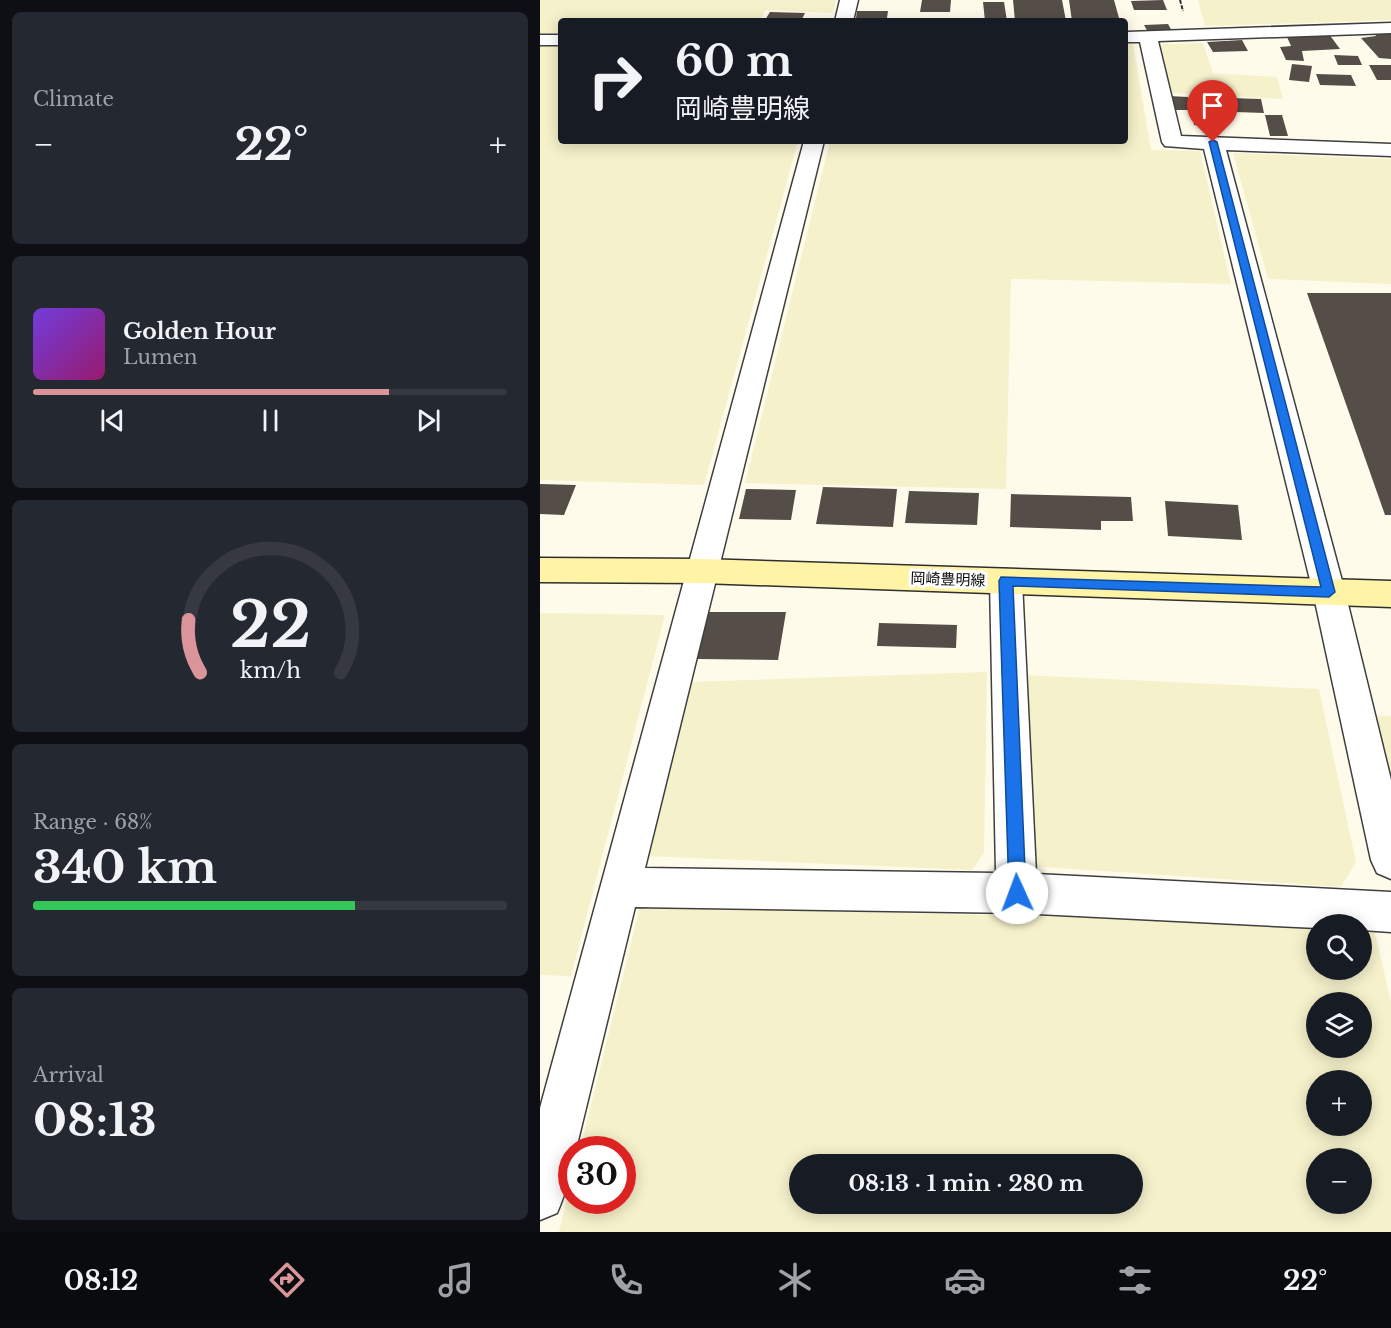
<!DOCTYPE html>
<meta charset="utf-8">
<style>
body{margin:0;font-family:"Libre Baskerville","Noto Sans JP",serif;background:#242831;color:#f1f3f6;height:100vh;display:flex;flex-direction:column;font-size:22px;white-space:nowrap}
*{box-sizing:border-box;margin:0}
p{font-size:20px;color:#9ea1a6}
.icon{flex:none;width:33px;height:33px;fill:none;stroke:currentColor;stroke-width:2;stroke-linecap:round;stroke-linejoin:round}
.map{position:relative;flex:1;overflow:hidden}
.sheet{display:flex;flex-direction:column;gap:12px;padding:12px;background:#0d0f14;width:540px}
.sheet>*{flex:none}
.banner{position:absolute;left:18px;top:18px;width:570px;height:126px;border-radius:6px;box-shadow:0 3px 15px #0003;background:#171b24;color:#f1f3f6;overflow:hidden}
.fabs{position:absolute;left:766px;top:914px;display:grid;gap:12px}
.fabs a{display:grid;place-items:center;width:66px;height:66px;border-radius:50%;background:#171b24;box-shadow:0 3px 15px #0003;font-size:30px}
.speed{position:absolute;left:18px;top:1136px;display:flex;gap:12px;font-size:30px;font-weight:700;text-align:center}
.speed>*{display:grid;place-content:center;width:78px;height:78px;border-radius:50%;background:#171b24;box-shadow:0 3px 15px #0003;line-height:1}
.speed .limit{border:9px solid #d22;background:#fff;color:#111}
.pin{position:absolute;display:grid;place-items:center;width:51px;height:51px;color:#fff;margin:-62px -26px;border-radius:50% 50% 50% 0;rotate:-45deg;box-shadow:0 0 6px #0007}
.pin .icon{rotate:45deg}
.me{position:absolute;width:66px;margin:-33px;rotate:358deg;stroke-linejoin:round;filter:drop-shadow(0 0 4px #0008)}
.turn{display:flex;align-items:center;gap:21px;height:126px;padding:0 18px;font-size:27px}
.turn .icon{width:78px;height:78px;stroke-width:2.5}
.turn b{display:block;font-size:42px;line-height:51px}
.big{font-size:45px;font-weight:700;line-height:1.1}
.sheet .tile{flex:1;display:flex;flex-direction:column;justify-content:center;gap:9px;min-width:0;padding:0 21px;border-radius:9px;background:#242831}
.sheet .dial{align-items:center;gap:0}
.dial svg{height:156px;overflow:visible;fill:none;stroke:#363941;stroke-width:7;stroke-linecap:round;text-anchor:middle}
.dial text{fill:#f1f3f6;stroke:none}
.song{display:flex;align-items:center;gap:18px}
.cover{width:72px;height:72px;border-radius:9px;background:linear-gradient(135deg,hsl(260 70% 55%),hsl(320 70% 35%))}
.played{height:6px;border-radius:3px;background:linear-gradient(90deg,#da959b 75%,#363941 75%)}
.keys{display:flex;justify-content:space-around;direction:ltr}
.heat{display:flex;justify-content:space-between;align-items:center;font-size:33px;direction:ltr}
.charge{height:9px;border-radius:4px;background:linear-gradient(90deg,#34c759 68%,#363941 0)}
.trip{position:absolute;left:249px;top:1154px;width:354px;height:60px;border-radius:30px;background:#171b24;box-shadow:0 3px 15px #0003;font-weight:700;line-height:60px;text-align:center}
.tab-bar{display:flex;height:96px;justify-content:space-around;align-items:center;background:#090b0e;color:#9ea1a6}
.tab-bar .icon{width:42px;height:42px}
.tab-bar .selected{color:#da959b}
.tab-bar b{font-size:27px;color:#f1f3f6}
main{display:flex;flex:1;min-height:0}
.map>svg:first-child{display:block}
.farmland{fill:#f5f1cb;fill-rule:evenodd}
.building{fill:#554d48}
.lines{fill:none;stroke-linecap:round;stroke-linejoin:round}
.street-casing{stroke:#3f3f3f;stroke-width:3}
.secondary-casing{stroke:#2e2e2e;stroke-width:3}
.path{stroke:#2e2e2e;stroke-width:2;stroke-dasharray:4 1.5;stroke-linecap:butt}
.street{fill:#fff;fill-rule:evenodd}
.secondary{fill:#fff4a6;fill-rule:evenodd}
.route{fill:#1a73e8;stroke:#114b97;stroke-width:1.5}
.labels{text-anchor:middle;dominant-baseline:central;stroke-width:6;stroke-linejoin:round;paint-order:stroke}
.street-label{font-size:15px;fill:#0c0c0c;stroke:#fff}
</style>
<main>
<section class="sheet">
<div class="tile"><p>Climate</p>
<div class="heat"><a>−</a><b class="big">22°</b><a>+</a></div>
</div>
<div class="tile">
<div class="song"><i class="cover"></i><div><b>Golden Hour</b><p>Lumen</p></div></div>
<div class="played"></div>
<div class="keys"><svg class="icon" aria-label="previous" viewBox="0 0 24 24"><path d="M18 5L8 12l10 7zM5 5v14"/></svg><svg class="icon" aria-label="pause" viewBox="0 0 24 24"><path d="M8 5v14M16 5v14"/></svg><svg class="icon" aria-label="next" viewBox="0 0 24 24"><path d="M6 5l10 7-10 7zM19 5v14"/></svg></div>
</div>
<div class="tile dial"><svg viewBox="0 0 100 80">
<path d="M14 69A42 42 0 1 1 86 69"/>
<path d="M14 69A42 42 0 0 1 8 42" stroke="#da959b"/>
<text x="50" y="56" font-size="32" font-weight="700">22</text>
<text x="50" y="72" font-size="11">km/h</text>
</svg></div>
<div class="tile"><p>Range · 68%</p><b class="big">340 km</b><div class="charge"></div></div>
<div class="tile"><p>Arrival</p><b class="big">08:13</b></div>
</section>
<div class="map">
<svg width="851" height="1232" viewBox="0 0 851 1232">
<rect width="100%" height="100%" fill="#fffbeb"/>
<path class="farmland" d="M0,0H296L293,13L225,10L220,21H21V33H0Z
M658,0H851V20L665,26Z
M585,43H593L611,150L660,151L691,284L471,279L466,489L205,483L290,141H585Z
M663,43L673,73L737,77L743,99L630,93L618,47L624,44Z
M0,45H21V141H258L164,485L0,480Z
M693,153L851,159V284L728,279Z
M0,613L125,615L31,976L0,975Z
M447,672L444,853L432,870L107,856L151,682Z
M484,675L779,689L816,862L801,887L488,866Z
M831,715L851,716V802Z
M100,907L833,924L851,1002V1232H19L31,1183L32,1200H82V1149H40ZM777,924H822V969H777ZM777,1002H822V1047H777ZM777,1080H822V1125H777ZM777,1158H822V1203H777ZM260,1164H592V1203H260Z"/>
<path class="building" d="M382,0H411L410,12H380Z
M473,0H522L526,21H475Z
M529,0H574L579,18L532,21Z
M623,0L627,10H594L591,1Z
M443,2H464L467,21H445Z
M317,11H348L347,18H316Z
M230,12L265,13L261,21L225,20Z
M628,24L632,31L608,32L604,25Z
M851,30V59L839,58L821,38L836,36L833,31Z
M789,34L800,49L762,51L764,61L746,60L740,47L751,46L747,37Z
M702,40L708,51L673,52L667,42Z
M794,55L818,56L822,65H798Z
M752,64L772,66L769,82L749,80Z
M829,65H851V80H837Z
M776,74L811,75L816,86L780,85Z
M629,96L648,97L650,110H630Z
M660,97L721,99L724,113L667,111L669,126L654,125L653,115H662Z
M725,115H742L748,136H730Z
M767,293H851V515H845Z
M0,484L36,485L24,515L0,514Z
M283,487L357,489L353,527L276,524Z
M206,489L256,490L251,520L199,519Z
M369,491L439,493L437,525L365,523Z
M471,494L591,497L593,521H561V530L470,527Z
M625,501L698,505L702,540L628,536Z
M167,612H246L238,660L157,659Z
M339,623L417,625L416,648L337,646Z"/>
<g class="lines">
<g class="street-casing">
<path id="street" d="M300,0H318L313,21H295Z
M851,23V33L618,41L641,136L851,144V156L686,150L805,592L851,780V879L837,873L831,860L773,592L664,149L625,146L622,142L600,42H585V32H587Z
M0,35H21V45H0Z
M264,141H284L105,868L456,873L450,581L455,572L466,569L477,572L482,581L496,874L851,892V932L822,930V924H777V928L477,913L95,907L36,1149H32C32,1172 26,1192 17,1213L0,1220V1108Z"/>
</g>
<g class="secondary-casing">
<path id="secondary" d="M0,558L162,559L851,581V607L162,583L0,582Z"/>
</g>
<path class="path" d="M640,0L643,11"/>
<use href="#street" class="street"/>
<use href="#secondary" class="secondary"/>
</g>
<path class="route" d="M673,140L677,142L795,592L789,597L473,586L486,893L483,899L477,901L472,899L469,893L459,581L461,577L781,587L669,142Z"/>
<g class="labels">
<g class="street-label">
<text transform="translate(408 579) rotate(2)">岡崎豊明線</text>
</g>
</g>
</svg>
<div class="fabs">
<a><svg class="icon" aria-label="search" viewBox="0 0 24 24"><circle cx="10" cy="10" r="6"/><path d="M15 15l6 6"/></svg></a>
<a><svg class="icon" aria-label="layers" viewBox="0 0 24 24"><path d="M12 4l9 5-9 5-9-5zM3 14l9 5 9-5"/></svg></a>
<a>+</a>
<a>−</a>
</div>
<div class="speed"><div class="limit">30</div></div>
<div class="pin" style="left:673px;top:142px;background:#d93025"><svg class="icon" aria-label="arrive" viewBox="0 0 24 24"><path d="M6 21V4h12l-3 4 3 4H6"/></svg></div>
<svg class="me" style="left:477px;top:893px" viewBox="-20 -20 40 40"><circle r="19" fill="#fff"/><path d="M0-13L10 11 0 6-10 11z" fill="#1a73e8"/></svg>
<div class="trip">08:13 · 1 min · 280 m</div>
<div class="banner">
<div class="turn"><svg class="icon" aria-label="right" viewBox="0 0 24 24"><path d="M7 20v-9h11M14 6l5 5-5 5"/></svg><div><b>60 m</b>岡崎豊明線</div></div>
</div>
</div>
</main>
<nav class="tab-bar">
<b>08:12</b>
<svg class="icon selected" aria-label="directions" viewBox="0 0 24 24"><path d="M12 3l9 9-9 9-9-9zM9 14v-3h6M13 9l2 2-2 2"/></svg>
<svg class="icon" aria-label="music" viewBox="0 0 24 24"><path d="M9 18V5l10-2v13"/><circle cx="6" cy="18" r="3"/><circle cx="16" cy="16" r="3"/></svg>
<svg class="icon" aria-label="phone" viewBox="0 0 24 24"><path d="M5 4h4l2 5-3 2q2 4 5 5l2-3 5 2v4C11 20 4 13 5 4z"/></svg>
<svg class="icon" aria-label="climate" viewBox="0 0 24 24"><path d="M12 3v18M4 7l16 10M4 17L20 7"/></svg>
<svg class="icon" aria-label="car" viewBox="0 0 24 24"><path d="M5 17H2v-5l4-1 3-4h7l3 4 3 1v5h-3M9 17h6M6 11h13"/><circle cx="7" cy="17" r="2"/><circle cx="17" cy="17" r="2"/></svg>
<svg class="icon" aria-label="filters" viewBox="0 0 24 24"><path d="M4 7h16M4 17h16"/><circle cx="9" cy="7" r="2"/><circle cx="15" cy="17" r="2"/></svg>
<b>22°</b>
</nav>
